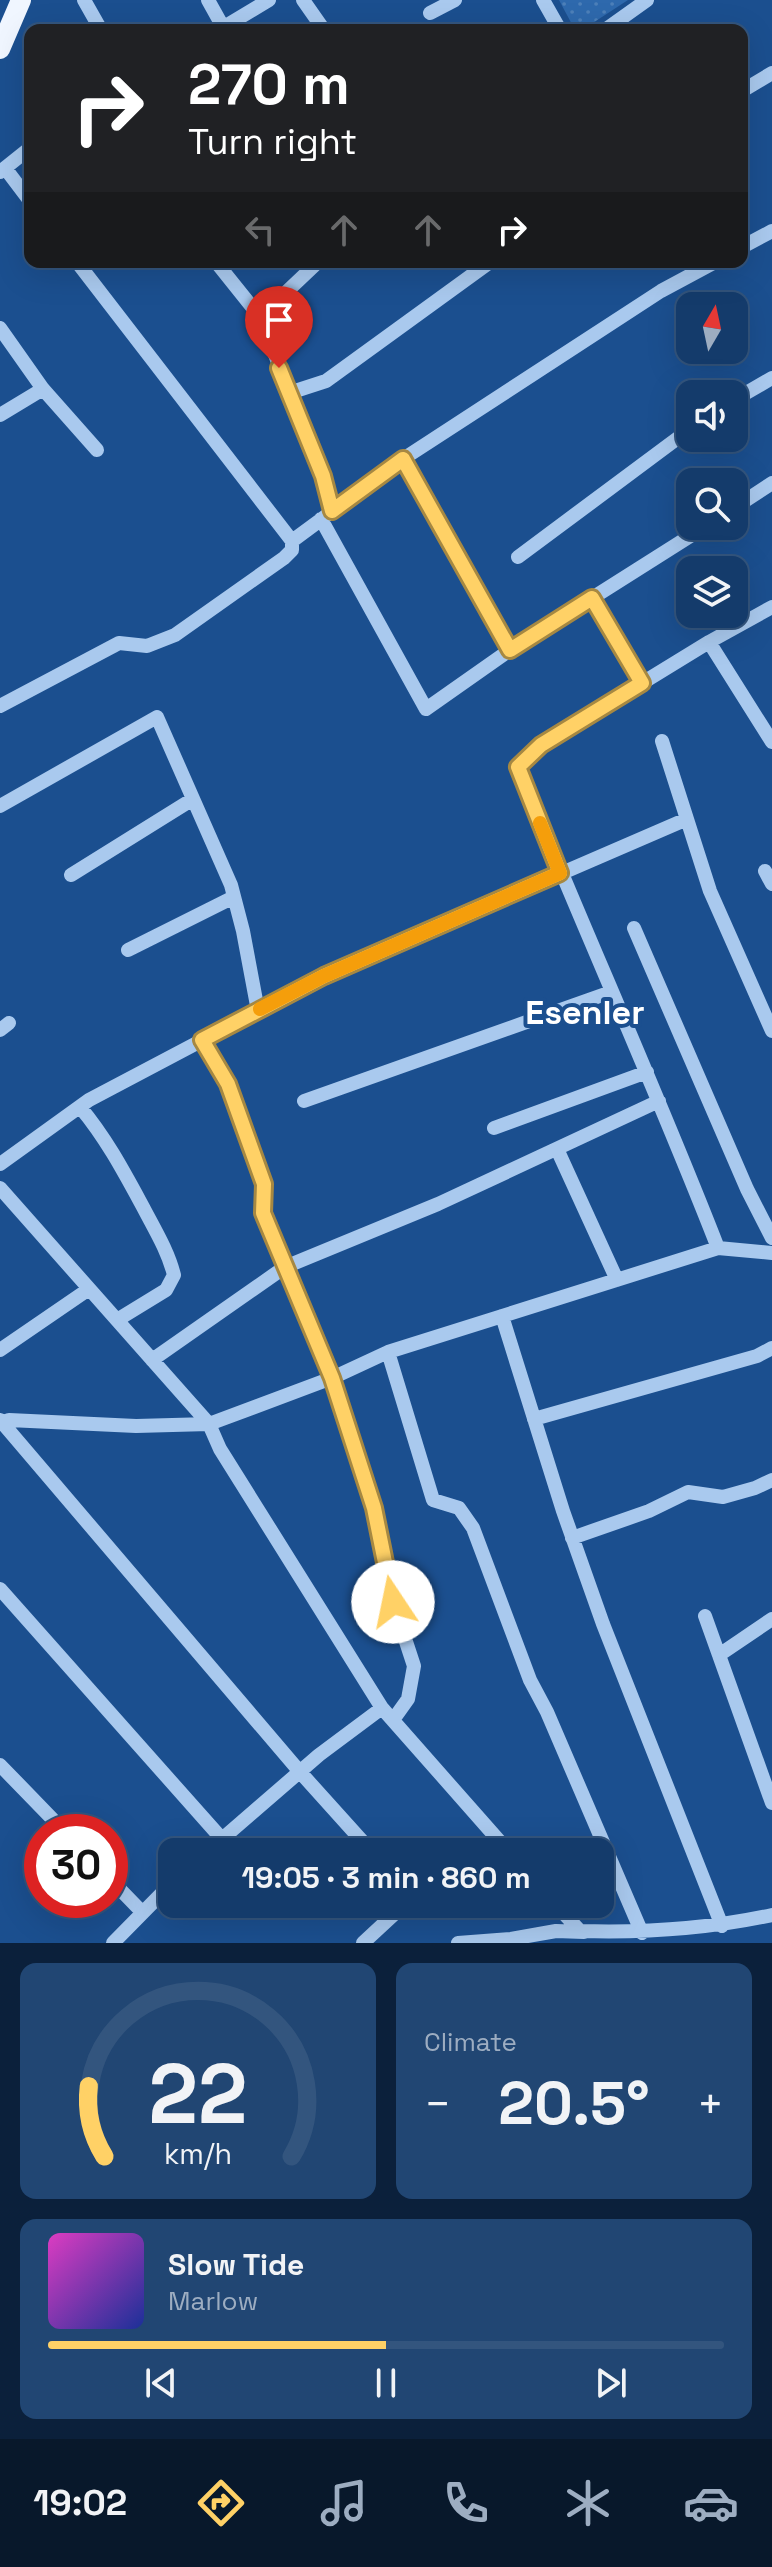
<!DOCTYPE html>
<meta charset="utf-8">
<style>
body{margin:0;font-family:"Space Grotesk",sans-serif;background:#214673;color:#f1f3f6;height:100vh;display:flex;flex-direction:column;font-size:30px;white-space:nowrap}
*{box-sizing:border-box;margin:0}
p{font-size:26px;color:#9dadc1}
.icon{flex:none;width:44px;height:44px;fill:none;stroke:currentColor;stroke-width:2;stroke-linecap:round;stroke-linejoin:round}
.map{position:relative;height:1943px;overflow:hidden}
.sheet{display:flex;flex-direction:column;gap:20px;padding:20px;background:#0b203b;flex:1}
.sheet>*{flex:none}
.banner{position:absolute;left:24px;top:24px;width:724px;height:244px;border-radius:16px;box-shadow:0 8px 32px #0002,0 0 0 2px #33557e;background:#202124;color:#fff;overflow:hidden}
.needle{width:52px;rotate:9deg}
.controls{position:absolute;left:676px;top:292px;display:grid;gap:16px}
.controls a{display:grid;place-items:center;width:72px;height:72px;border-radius:16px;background:#143b6b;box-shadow:0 8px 32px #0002,0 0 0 2px #33557e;font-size:40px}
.speed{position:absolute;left:24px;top:1814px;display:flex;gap:16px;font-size:40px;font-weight:700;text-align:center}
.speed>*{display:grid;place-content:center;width:104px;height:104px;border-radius:50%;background:#143b6b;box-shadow:0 8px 32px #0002,0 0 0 2px #33557e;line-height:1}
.speed .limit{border:12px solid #d22;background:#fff;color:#111}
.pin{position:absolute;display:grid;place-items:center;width:68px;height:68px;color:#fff;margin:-82px -34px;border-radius:50% 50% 50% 0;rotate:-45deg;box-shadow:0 0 8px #0007}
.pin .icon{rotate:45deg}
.me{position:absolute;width:88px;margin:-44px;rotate:349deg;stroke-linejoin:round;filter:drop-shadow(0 0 6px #0008)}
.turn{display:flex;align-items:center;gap:28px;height:168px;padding:0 32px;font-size:36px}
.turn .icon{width:104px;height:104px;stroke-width:2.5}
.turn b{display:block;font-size:56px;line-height:68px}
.lanes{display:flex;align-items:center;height:76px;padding:0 32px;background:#0003;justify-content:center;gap:40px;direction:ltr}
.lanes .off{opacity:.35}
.big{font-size:60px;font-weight:800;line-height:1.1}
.sheet .card{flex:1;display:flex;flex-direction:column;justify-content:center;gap:12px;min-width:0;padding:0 28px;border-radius:16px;background:#214673}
.sheet .dial{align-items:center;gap:0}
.dial svg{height:208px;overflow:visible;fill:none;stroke:#33557e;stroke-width:7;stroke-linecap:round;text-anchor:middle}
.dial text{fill:#f1f3f6;stroke:none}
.song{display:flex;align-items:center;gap:24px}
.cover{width:96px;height:96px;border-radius:12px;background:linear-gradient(135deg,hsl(310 70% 55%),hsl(230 70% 35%))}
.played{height:8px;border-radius:4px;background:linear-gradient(90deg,#ffd166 50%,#33557e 50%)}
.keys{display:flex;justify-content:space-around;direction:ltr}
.heat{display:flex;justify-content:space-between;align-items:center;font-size:44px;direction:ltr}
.sheet .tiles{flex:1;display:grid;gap:20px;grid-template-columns:1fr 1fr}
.card:last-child{grid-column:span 2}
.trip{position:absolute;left:158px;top:1838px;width:456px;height:80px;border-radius:16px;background:#143b6b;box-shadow:0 8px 32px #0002,0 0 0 2px #33557e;font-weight:800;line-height:80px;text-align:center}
.tabs{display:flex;height:128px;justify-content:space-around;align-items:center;background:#08182b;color:#9dadc1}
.tabs .icon{width:56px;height:56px}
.tabs .selected{color:#ffd166}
.tabs b{font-size:36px;color:#f1f3f6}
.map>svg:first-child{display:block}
.park{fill:url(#park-dots)}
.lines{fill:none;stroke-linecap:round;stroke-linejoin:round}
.minor{stroke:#a9c9ee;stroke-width:14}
.major{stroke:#f0f6ff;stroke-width:20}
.route-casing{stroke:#a68842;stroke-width:20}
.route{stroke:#ffd166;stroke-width:14}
.slow{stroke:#f59e0b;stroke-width:14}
.labels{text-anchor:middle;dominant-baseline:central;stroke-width:8;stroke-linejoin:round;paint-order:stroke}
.district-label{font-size:34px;font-weight:bold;fill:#fff;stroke:#1b4f8f}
</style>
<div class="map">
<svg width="772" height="1943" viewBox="0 0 772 1943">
<defs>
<pattern id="park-dots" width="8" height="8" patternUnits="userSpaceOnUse" patternTransform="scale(2)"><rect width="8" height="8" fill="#2e69ad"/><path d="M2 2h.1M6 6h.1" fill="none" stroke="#4d80b9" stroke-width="1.8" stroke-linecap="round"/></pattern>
</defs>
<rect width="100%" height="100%" fill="#1b4f8f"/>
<path class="park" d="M559,0H628L582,30H575Z"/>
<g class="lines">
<path class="minor" d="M84,0L101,30
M208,0L223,27
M303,0L324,30
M543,0L560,30
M430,13L455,0
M219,30L269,0
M605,30L647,0
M742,91L772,73
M5,168L30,201
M0,172L30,148
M742,247L772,231
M77,262L292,541L403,459L661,291L715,262
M216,262L260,317L318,262
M260,317L323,476L332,511
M0,328L43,389L97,450
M289,393L326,381L490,262
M734,400L772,378
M0,415L43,389
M403,459L510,650
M734,508L772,483
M321,519L426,709L510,650L706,526
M518,557L690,429
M592,598L642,683
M709,642L772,742
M0,706L119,643L147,646L175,635L284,558L292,550V541
M662,741L710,891L772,1031
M0,806L157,717L231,885L243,931L258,1011
M765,871L772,884
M71,875L193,799
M634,928L747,1189L772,1238
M128,950L234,897
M0,1030L9,1023
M202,1040L228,1084L264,1184L263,1213L332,1378L374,1508L393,1602L414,1666L408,1699L393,1720
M304,1101L611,992
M80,1107C106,1138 124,1172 143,1207C155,1230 168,1251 174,1275L166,1290L117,1320
M494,1128L647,1072
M557,1149L617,1280
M0,1164L89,1100L324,976L687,819
M0,1188L209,1424L220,1449L382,1708L509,1852
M718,1248C655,1086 583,928 518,767L541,745L709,642L772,607
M502,1316L563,1511L603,1624L722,1926
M0,1350L89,1289
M388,1352L433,1500L459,1508L473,1528L530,1680L547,1712L642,1933
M152,1360L285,1267L438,1204L659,1101
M534,1419L757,1356L772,1348
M0,1420L300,1772L372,1852
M0,1424L9,1420L136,1426L209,1424L332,1378L388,1352L718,1248L772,1253
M572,1538L649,1511L688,1492L723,1497L755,1488L772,1480
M0,1589L222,1839
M705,1616L772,1803
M719,1655L772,1619
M0,1765L65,1832
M207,1852L319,1755L382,1708
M110,1879L142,1912
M555,1904L580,1931C645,1933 707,1929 772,1915
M113,1943L172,1883
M363,1943L405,1904
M458,1943L511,1939L556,1931L584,1932"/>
<path class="major" d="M0,49L21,0"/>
</g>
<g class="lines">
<g class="route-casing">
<path id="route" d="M279,368L323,476L332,511L403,459L510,650L592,598L642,683L541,745L518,767L560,873L324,976L202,1040L228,1084L264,1184L263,1213L332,1378L374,1508L393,1602"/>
</g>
<use href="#route" class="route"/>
<path class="slow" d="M260,1009L324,976L560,873L540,823"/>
</g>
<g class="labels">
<g class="district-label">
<text x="585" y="1012">Esenler</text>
</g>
</g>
</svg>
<div class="controls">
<a><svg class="needle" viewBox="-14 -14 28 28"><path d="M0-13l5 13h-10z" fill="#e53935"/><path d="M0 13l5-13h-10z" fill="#9dadc1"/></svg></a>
<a><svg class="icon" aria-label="sound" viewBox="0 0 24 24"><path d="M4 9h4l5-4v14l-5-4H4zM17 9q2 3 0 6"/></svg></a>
<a><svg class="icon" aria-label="search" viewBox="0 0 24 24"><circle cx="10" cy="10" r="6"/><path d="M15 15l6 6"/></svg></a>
<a><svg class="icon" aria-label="layers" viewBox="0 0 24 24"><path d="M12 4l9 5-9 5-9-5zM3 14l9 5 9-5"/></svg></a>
</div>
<div class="speed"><div class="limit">30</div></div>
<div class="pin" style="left:279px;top:368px;background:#d93025"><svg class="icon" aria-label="arrive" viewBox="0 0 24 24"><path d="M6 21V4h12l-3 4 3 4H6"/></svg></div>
<svg class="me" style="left:393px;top:1602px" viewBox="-20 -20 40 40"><circle r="19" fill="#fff"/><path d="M0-13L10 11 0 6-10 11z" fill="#ffd166"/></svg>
<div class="trip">19:05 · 3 min · 860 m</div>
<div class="banner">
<div class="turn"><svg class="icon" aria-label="right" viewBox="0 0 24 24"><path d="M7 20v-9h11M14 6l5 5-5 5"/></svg><div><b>270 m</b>Turn right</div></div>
<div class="lanes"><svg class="icon off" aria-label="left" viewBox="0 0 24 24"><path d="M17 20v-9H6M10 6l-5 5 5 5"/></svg><svg class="icon off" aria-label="ahead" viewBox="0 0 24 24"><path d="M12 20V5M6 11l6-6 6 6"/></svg><svg class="icon off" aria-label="ahead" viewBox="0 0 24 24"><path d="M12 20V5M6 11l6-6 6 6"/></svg><svg class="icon" aria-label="right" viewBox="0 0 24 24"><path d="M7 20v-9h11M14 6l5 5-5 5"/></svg></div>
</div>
</div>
<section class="sheet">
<div class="tiles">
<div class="card dial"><svg viewBox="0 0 100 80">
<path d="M14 69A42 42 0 1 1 86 69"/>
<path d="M14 69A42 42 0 0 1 8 42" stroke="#ffd166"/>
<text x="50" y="56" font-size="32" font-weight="700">22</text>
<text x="50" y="72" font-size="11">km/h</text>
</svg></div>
<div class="card"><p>Climate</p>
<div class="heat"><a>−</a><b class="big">20.5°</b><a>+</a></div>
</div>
<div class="card">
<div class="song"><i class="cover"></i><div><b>Slow Tide</b><p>Marlow</p></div></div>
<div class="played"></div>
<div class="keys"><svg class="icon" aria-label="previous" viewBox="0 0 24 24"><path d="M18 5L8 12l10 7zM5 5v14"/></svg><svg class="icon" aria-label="pause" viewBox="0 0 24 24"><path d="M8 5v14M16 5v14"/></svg><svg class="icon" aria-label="next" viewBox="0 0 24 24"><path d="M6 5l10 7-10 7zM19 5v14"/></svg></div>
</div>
</div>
</section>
<nav class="tabs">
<b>19:02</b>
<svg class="icon selected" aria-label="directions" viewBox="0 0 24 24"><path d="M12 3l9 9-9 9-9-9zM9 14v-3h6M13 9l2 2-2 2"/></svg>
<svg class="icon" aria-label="music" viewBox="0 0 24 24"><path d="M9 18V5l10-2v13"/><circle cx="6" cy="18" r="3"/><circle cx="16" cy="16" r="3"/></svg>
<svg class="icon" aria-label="phone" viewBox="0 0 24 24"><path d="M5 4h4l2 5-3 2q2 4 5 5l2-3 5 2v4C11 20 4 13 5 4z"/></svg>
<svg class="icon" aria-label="climate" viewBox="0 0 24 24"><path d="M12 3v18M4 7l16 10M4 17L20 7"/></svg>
<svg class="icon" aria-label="car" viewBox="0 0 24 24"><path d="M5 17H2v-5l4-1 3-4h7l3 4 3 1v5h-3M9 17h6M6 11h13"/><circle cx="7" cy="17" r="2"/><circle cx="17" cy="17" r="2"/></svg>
</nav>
